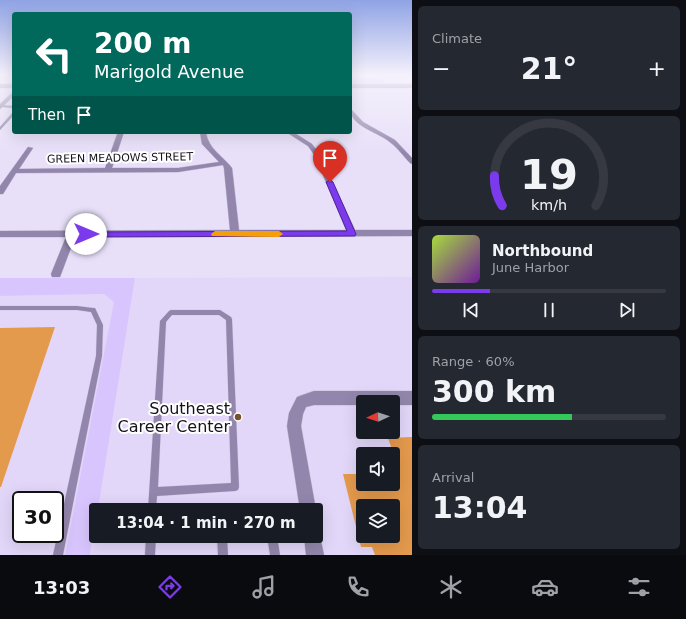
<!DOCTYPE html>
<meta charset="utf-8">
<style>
body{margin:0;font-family:"DejaVu Sans",sans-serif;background:#242831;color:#f1f3f6;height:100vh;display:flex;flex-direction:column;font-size:15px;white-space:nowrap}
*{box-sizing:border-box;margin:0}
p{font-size:13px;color:#9ea1a6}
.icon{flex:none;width:22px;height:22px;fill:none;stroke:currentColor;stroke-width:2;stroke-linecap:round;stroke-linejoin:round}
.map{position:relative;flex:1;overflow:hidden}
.panel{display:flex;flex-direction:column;gap:6px;padding:6px;background:#0d0f14;width:274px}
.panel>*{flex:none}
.guide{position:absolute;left:12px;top:12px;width:340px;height:122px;border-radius:4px;box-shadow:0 4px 16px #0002;background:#00695c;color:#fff;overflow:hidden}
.needle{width:26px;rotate:266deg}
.tools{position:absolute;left:356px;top:395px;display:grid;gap:8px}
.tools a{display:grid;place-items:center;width:44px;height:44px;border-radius:4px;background:#171b24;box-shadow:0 4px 16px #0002;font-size:20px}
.speed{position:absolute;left:12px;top:491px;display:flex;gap:8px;font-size:20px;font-weight:700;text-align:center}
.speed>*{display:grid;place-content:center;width:52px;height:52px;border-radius:50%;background:#171b24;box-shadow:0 4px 16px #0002;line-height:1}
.speed .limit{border:2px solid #111;border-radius:6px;background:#fff;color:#111}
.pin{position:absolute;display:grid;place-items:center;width:34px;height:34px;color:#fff;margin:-41px -17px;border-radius:50% 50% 50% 0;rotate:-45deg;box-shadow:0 0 4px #0007}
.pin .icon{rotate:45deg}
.me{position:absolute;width:44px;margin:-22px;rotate:90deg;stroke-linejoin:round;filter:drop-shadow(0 0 3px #0008)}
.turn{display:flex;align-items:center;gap:14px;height:84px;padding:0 16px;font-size:18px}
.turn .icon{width:52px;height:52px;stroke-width:2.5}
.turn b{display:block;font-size:28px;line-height:34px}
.then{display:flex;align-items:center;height:38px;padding:0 16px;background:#0003;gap:8px;font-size:15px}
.big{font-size:30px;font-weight:800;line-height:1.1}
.panel .widget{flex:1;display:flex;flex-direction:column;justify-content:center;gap:6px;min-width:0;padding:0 14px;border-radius:6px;background:#242831}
.panel .dial{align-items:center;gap:0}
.dial svg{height:104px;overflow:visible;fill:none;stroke:#363941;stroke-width:7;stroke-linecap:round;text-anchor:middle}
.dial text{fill:#f1f3f6;stroke:none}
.song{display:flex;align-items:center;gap:12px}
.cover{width:48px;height:48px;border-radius:6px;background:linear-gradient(135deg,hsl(80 70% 55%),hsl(280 70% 35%))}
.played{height:4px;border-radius:2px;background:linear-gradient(90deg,#7c3aed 25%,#363941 25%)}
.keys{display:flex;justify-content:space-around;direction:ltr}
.heat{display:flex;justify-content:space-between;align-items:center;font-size:22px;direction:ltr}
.charge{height:6px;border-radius:3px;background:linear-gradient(90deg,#34c759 60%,#363941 0)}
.trip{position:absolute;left:89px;top:503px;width:234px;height:40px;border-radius:4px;background:#171b24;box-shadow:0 4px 16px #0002;font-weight:800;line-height:40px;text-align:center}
.menu{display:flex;height:64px;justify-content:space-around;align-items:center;background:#090b0e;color:#9ea1a6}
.menu .icon{width:28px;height:28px}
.menu .active{color:#7c3aed}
.menu b{font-size:18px;color:#f1f3f6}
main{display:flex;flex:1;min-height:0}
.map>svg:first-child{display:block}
.built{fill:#e2d7f8;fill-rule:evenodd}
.green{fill:#d9c5fd}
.building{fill:#e49a4d;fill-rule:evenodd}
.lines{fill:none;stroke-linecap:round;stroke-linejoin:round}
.service-casing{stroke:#c6bfd5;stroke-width:0.5}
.minor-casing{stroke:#c6bfd5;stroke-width:1}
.tertiary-casing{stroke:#c6bfd5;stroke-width:1}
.service{fill:#9386ac;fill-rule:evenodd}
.minor{fill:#9386ac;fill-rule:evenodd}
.tertiary{fill:#9386ac;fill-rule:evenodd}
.route{fill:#7c3aed;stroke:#51269a}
.slow{fill:#f59e0b}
.poi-dot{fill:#77532d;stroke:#fff;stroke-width:1.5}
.labels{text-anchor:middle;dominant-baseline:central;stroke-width:4;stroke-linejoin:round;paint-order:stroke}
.far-street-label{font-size:11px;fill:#15121b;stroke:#fff}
.near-poi-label{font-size:16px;fill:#15121b;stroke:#fff;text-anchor:end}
</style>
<main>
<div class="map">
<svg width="412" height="555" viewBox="0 0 412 555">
<rect width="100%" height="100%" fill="#e8e0f9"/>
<path class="built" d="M412,277V555H90L96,520V536H316V510H98L135,278ZM363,402H393V432H363ZM363,454H393V484H363ZM363,506H393V536H363Z
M104,294L115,302L65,555H0V296ZM21,500H55V534H21Z"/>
<path class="green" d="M350,75H376L385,84H354L350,79Z
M0,278H135L98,510H96L90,555H65L114,302L104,294L0,296Z"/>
<path class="building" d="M55,327L1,487H0V328Z
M412,437V555H375L372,547H361L343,474H363V484H393V473H400L388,438ZM363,506H393V536H363Z"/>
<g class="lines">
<g class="service-casing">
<path id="service" d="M0,105L14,106V108L1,107H0Z
M13,112H14V115L0,130V127Z
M0,306H77L93,308H95L103,325L102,356L63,555H53L96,356L97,325L91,312L77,310H0Z
M171,310H220L231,317L232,319L239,487L238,490L235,491L157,496L156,510H148L160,321L169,311ZM172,315H219L226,320L231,483L158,487L166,322Z
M146,536H156L155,555H145Z
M217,536H227L228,555H218Z
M267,536H277L280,555H270Z"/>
</g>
<g class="minor-casing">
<path id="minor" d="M14,91V96L0,109V104Z
M350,108L363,122L395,140L412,158V164L410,163C404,157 398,148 391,143C379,132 350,127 350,108Z
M118,132H124L112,168H178L219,162L202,144L200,132H206C208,149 223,156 232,168L239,230H346L315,156L308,146L286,132H293L312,144L320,155L355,230H412V236L75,237L60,277H52L51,274L66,237H0V231L230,230L224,168L223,165L178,172L16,173L3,194H0V186L28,147L33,148L19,169L105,168Z
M314,391H412V405H393V402H363V405H314L306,407L303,414L301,426L316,510H300L287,426L289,413L297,397Z
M316,529L320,536L324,555H306L304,536H316Z"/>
</g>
<g class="tertiary-casing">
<path id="tertiary" d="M0,84H14V88H0Z
M350,84H412V88H350Z"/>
</g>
<use href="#service" class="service"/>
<use href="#minor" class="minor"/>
<use href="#tertiary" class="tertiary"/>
</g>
<linearGradient id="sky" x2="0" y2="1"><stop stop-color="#8fa3e4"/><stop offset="0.49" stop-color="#f5f1fc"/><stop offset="1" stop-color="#f5f1fc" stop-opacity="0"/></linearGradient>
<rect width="412" height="153" fill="url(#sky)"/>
<path class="route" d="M330,180L333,182L356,234L355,236L86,237L82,234L86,232L347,231L326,182Z"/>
<path class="slow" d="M215,231H279L283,234L279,237L212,236L211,234Z"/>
<circle class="poi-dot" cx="238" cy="417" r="4"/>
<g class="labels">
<g class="far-street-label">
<text transform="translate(120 158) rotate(-1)">GREEN MEADOWS STREET</text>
</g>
<g class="near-poi-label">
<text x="230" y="408">Southeast<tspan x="230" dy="18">Career Center</tspan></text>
</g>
</g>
</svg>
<div class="tools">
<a><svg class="needle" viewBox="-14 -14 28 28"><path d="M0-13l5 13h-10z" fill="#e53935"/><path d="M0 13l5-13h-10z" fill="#9ea1a6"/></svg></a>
<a><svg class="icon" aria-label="sound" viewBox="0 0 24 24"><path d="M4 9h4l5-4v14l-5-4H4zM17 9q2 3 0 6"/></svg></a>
<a><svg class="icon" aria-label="layers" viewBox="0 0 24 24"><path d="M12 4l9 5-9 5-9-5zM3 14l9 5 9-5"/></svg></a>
</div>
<div class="speed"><div class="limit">30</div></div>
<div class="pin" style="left:330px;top:182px;background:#d93025"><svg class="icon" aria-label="arrive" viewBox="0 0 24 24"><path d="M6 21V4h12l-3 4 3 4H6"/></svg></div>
<svg class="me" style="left:86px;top:234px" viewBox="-20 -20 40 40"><circle r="19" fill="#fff"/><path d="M0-13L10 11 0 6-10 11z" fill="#7c3aed"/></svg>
<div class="trip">13:04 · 1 min · 270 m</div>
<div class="guide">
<div class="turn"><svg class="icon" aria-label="left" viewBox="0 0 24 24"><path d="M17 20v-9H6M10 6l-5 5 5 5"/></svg><div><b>200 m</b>Marigold Avenue</div></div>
<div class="then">Then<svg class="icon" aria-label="arrive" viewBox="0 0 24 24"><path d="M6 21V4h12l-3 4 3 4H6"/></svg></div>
</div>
</div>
<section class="panel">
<div class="widget"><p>Climate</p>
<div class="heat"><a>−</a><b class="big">21°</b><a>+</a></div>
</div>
<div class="widget dial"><svg viewBox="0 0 100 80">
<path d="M14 69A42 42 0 1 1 86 69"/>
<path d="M14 69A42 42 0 0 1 8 46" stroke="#7c3aed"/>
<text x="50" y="56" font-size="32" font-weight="700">19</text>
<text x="50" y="72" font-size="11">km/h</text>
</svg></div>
<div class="widget">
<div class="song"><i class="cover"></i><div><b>Northbound</b><p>June Harbor</p></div></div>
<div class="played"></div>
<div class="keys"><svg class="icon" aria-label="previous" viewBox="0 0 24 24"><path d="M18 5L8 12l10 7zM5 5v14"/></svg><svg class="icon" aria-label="pause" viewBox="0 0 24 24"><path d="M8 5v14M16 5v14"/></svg><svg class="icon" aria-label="next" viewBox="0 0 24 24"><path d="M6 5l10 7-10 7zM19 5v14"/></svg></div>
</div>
<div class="widget"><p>Range · 60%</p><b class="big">300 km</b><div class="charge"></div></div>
<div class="widget"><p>Arrival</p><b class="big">13:04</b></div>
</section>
</main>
<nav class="menu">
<b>13:03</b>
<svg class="icon active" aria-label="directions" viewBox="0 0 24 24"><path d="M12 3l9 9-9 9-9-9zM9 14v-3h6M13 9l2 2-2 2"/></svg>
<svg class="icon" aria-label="music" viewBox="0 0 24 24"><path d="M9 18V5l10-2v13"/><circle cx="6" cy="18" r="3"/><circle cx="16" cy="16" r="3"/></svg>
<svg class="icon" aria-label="phone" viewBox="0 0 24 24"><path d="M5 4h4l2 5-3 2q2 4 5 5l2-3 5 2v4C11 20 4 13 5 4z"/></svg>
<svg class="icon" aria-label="climate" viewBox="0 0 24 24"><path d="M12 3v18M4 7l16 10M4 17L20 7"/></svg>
<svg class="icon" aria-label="car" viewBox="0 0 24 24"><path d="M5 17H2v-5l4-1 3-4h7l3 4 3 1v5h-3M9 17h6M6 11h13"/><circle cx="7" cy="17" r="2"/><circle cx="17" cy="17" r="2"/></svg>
<svg class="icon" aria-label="filters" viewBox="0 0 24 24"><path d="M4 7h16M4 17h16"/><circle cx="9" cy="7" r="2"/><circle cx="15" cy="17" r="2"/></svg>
</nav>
